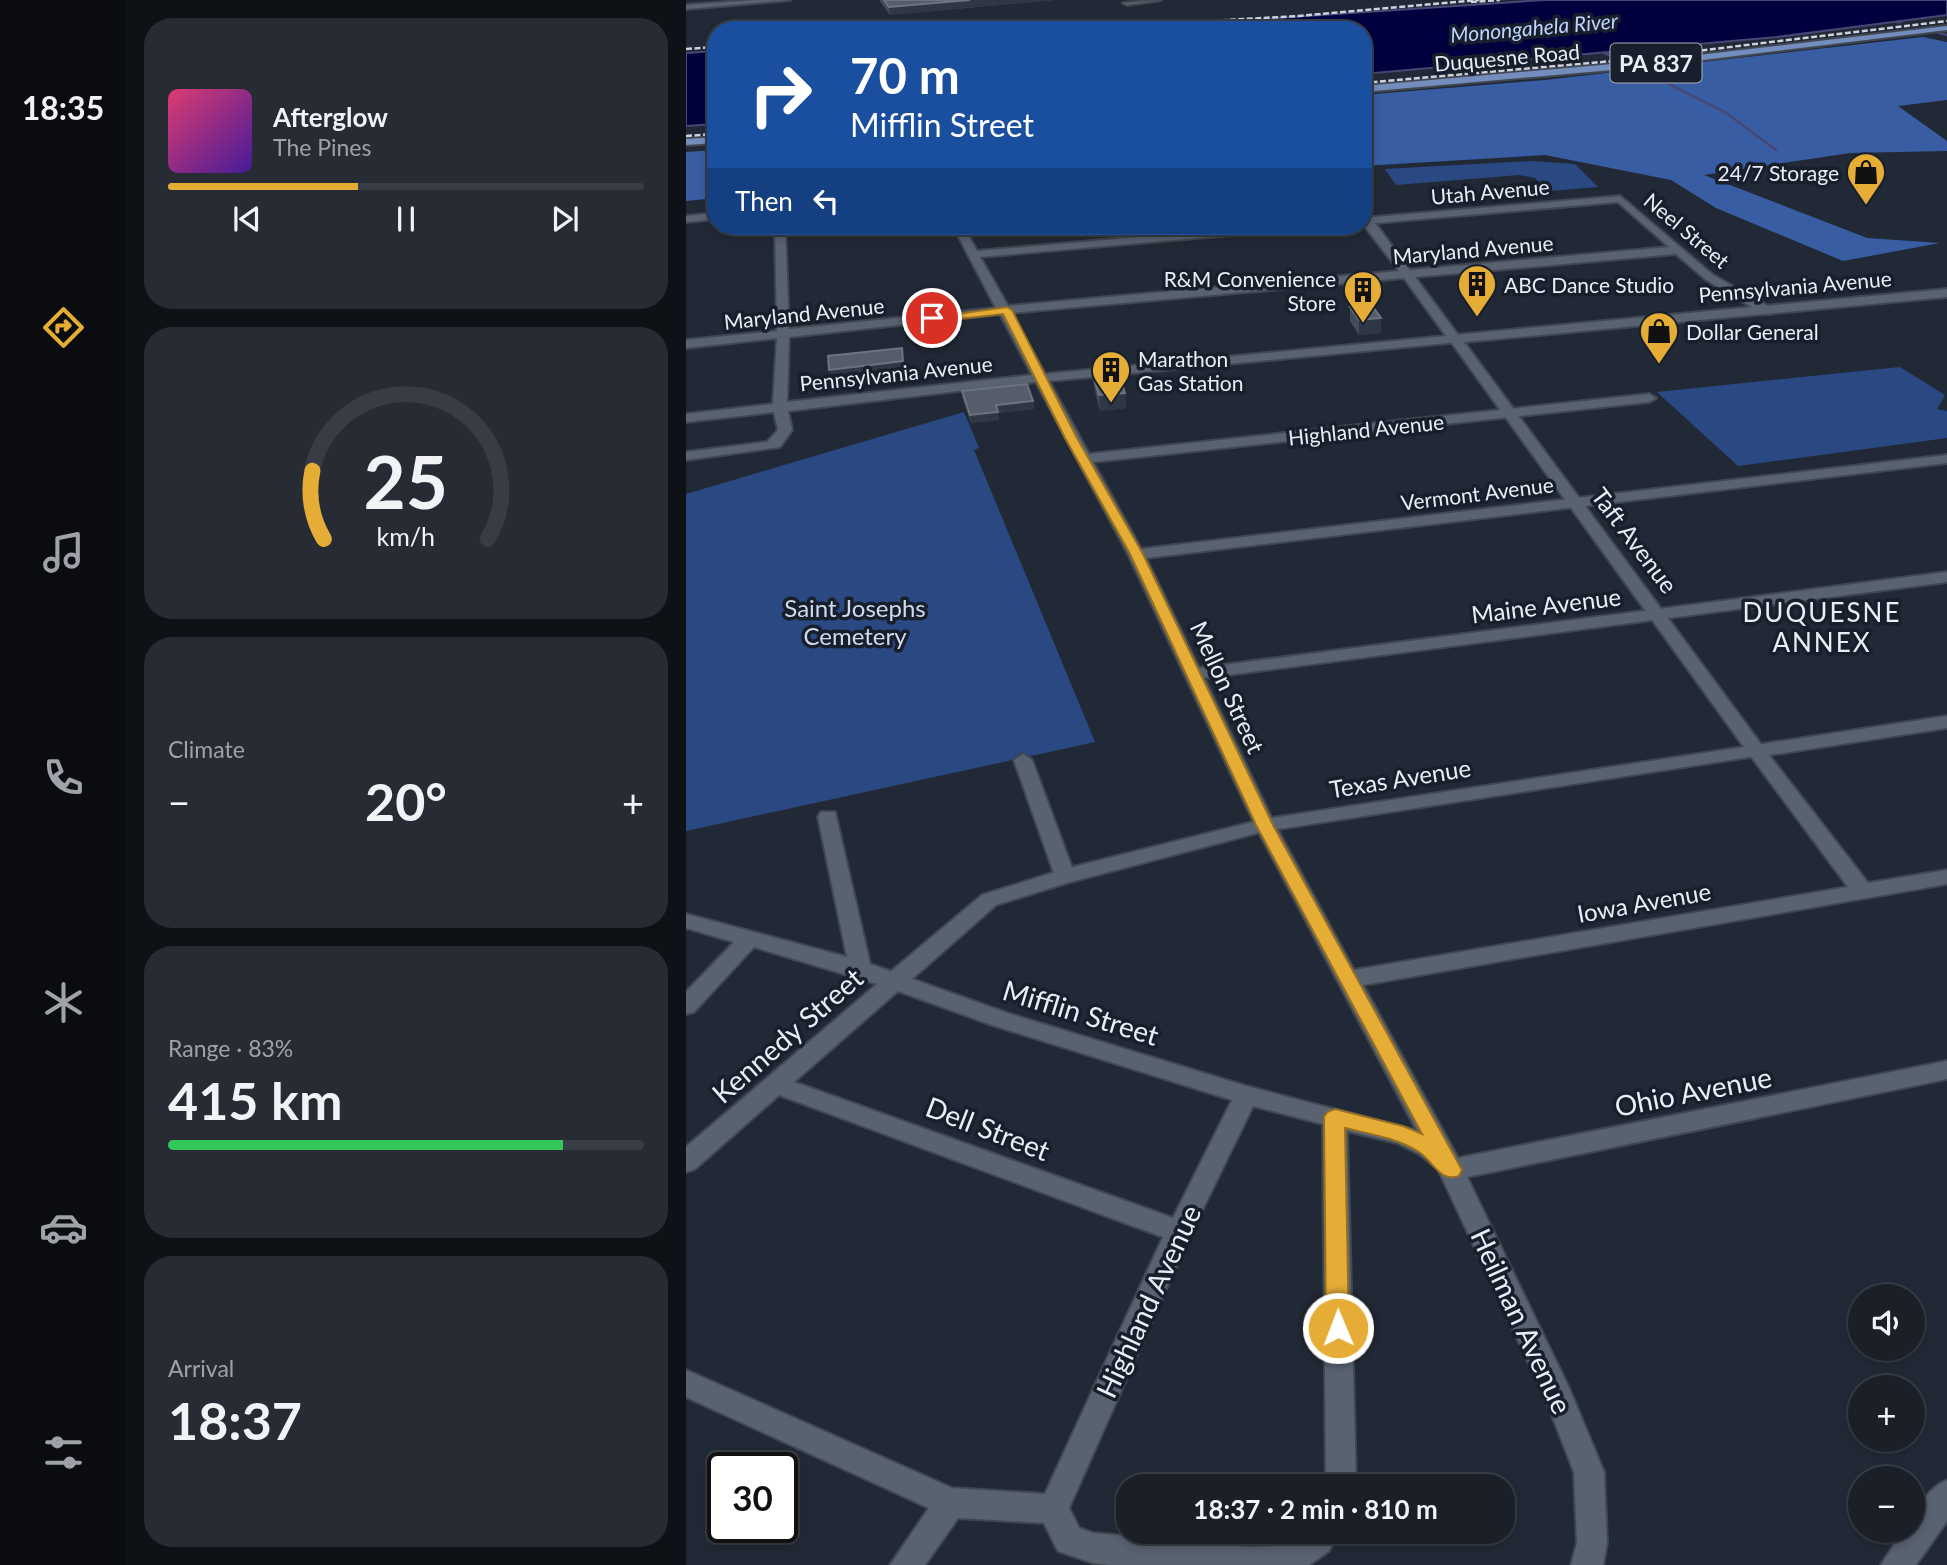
<!DOCTYPE html>
<meta charset="utf-8">
<style>
body{margin:0;font-family:Lato,sans-serif;background:#272c34;color:#f1f3f6;height:100vh;display:flex;flex-direction:column;font-size:26px;white-space:nowrap}
*{box-sizing:border-box;margin:0}
p{font-size:23px;color:#9fa2a8}
.icon{flex:none;width:38px;height:38px;fill:none;stroke:currentColor;stroke-width:2;stroke-linecap:round;stroke-linejoin:round}
.map{position:relative;flex:1;overflow:hidden}
.drawer{display:flex;flex-direction:column;gap:18px;padding:18px;background:#0e1116;width:560px}
.drawer>*{flex:none}
.hud{position:absolute;left:21px;top:21px;width:665px;height:214px;border-radius:28px;box-shadow:0 4px 10px #0003,0 0 0 2px #383d45;background:#1a4fa0;color:#fff;overflow:hidden}
.controls{position:absolute;left:1162px;top:1284px;display:grid;gap:14px}
.controls a{display:grid;place-items:center;width:77px;height:77px;border-radius:50%;background:#1a1f28;box-shadow:0 4px 10px #0003,0 0 0 2px #383d45;font-size:35px}
.speed{position:absolute;left:21px;top:1452px;display:flex;gap:14px;font-size:35px;font-weight:700;text-align:center}
.speed>*{display:grid;place-content:center;width:91px;height:91px;border-radius:50%;background:#1a1f28;box-shadow:0 4px 10px #0003,0 0 0 2px #383d45;line-height:1}
.speed .limit{border:4px solid #111;border-radius:10px;background:#fff;color:#111}
.pin{position:absolute;display:grid;place-items:center;width:60px;height:60px;color:#fff;margin:-30px;border:4px solid #fff;border-radius:50%;box-shadow:0 2px 7px #0007}
.me{position:absolute;width:77px;margin:-38px;rotate:359deg;stroke-linejoin:round;filter:drop-shadow(0 0 5px #0008)}
.turn{display:flex;align-items:center;gap:24px;height:147px;padding:0 28px;font-size:32px}
.turn .icon{width:91px;height:91px;stroke-width:2.5}
.turn b{display:block;font-size:49px;line-height:60px}
.then{display:flex;align-items:center;height:66px;padding:0 28px;background:#0003;gap:14px;font-size:26px}
.big{font-size:52px;font-weight:700;line-height:1.1}
.drawer .card{flex:1;display:flex;flex-direction:column;justify-content:center;gap:10px;min-width:0;padding:0 24px;border-radius:28px;background:#272c34}
.drawer .dial{align-items:center;gap:0}
.dial svg{height:182px;overflow:visible;fill:none;stroke:#383d45;stroke-width:7;stroke-linecap:round;text-anchor:middle}
.dial text{fill:#f1f3f6;stroke:none}
.song{display:flex;align-items:center;gap:21px}
.cover{width:84px;height:84px;border-radius:10px;background:linear-gradient(135deg,hsl(340 70% 55%),hsl(260 70% 35%))}
.played{height:7px;border-radius:4px;background:linear-gradient(90deg,#e5ad36 40%,#383d45 40%)}
.keys{display:flex;justify-content:space-around;direction:ltr}
.heat{display:flex;justify-content:space-between;align-items:center;font-size:38px;direction:ltr}
.charge{height:10px;border-radius:5px;background:linear-gradient(90deg,#34c759 83%,#383d45 0)}
.trip{position:absolute;left:430px;top:1474px;width:399px;height:70px;border-radius:28px;background:#1a1f28;box-shadow:0 4px 10px #0003,0 0 0 2px #383d45;font-weight:700;line-height:70px;text-align:center}
main{display:flex;flex:1;min-height:0}
.tab-bar{display:flex;flex-direction:column;width:126px;justify-content:space-around;align-items:center;background:#0a0c10;color:#9fa2a8}
.tab-bar .icon{width:49px;height:49px}
.tab-bar .current{color:#e5ad36}
.tab-bar b{font-size:32px;color:#f1f3f6}
.map>svg:first-child{display:block}
.green{fill:#2a4982}
.forest{fill:#385da3}
.water{fill:#00003f;stroke:#464776;stroke-width:2}
.lines{fill:none;stroke-linecap:round;stroke-linejoin:round}
.stream{stroke:#464776;stroke-width:2.5}
.minor-casing{stroke:#404751;stroke-width:4}
.tertiary-casing{stroke:#404751;stroke-width:4}
.primary-casing{stroke:#404751;stroke-width:4}
.minor{fill:#596271;fill-rule:evenodd}
.tertiary{fill:#596271;fill-rule:evenodd}
.primary{fill:#738dbd;fill-rule:evenodd}
.rail{stroke:#cdd2dc;stroke-width:2.5;stroke-dasharray:6 2.5;stroke-linecap:butt}
.wall{fill:#434b5a}
.shaded-wall{fill:#2f3644}
.building{fill:#555d6b;stroke:#6c7380;stroke-width:2}
.route{fill:#e5ad36;stroke:#957023;stroke-width:2}
.labels{text-anchor:middle;dominant-baseline:central;stroke-width:7;stroke-linejoin:round;paint-order:stroke}
.far-water-label{font-size:21px;font-style:italic;fill:#bed4fc;stroke:#181f2c}
.far-street-label{font-size:21px;fill:#e8edf6;stroke:#181f2c}
.far-poi-label{font-size:21px;fill:#e8edf6;stroke:#181f2c;text-anchor:start}
.shield{fill:#181f2c;stroke:#aaafb9;stroke-width:2}
.shield-label{font-size:23px;font-weight:bold;fill:#e8edf6}
.street-label{font-size:24px;fill:#e8edf6;stroke:#181f2c}
.park-label{font-size:24px;fill:#cfdaee;stroke:#181f2c}
.neighbourhood-label{font-size:26px;letter-spacing:2px;fill:#e8edf6;stroke:#181f2c}
.near-street-label{font-size:28px;fill:#e8edf6;stroke:#181f2c}
</style>
<main>
<nav class="tab-bar">
<b>18:35</b>
<svg class="icon current" aria-label="directions" viewBox="0 0 24 24"><path d="M12 3l9 9-9 9-9-9zM9 14v-3h6M13 9l2 2-2 2"/></svg>
<svg class="icon" aria-label="music" viewBox="0 0 24 24"><path d="M9 18V5l10-2v13"/><circle cx="6" cy="18" r="3"/><circle cx="16" cy="16" r="3"/></svg>
<svg class="icon" aria-label="phone" viewBox="0 0 24 24"><path d="M5 4h4l2 5-3 2q2 4 5 5l2-3 5 2v4C11 20 4 13 5 4z"/></svg>
<svg class="icon" aria-label="climate" viewBox="0 0 24 24"><path d="M12 3v18M4 7l16 10M4 17L20 7"/></svg>
<svg class="icon" aria-label="car" viewBox="0 0 24 24"><path d="M5 17H2v-5l4-1 3-4h7l3 4 3 1v5h-3M9 17h6M6 11h13"/><circle cx="7" cy="17" r="2"/><circle cx="17" cy="17" r="2"/></svg>
<svg class="icon" aria-label="filters" viewBox="0 0 24 24"><path d="M4 7h16M4 17h16"/><circle cx="9" cy="7" r="2"/><circle cx="15" cy="17" r="2"/></svg>
</nav>
<section class="drawer">
<div class="card">
<div class="song"><i class="cover"></i><div><b>Afterglow</b><p>The Pines</p></div></div>
<div class="played"></div>
<div class="keys"><svg class="icon" aria-label="previous" viewBox="0 0 24 24"><path d="M18 5L8 12l10 7zM5 5v14"/></svg><svg class="icon" aria-label="pause" viewBox="0 0 24 24"><path d="M8 5v14M16 5v14"/></svg><svg class="icon" aria-label="next" viewBox="0 0 24 24"><path d="M6 5l10 7-10 7zM19 5v14"/></svg></div>
</div>
<div class="card dial"><svg viewBox="0 0 100 80">
<path d="M14 69A42 42 0 1 1 86 69"/>
<path d="M14 69A42 42 0 0 1 9 39" stroke="#e5ad36"/>
<text x="50" y="56" font-size="32" font-weight="700">25</text>
<text x="50" y="72" font-size="11">km/h</text>
</svg></div>
<div class="card"><p>Climate</p>
<div class="heat"><a>−</a><b class="big">20°</b><a>+</a></div>
</div>
<div class="card"><p>Range · 83%</p><b class="big">415 km</b><div class="charge"></div></div>
<div class="card"><p>Arrival</p><b class="big">18:37</b></div>
</section>
<div class="map">
<svg width="1261" height="1565" viewBox="0 0 1261 1565">
<rect width="100%" height="100%" fill="#222936"/>
<path class="green" d="M846,161L889,164L912,187L863,191L849,178L833,175L710,185L699,169Z
M1214,367L1259,395L1251,409L1261,411V438L1052,466L971,392Z
M278,412L293,448L288,450L409,742L0,831V494Z"/>
<path class="forest" d="M1237,37L1261,42V100L1212,106L1261,141V151L1164,153L1018,175L1181,238L1254,243L1157,261L1030,208L985,180L859,155L677,166V95L859,80Z
M30,150V198L0,201V152Z"/>
<path class="water" d="M858,0H1261V15L1091,37L677,74V30H416Z
M30,51V124L0,126V53Z"/>
<g class="lines">
<path class="stream" d="M1211,22H1215
M1250,32L1261,35
M918,53L928,57
M953,69L1039,112L1090,150"/>
<g class="minor-casing">
<path id="minor" d="M68,0H104L0,9V5Z
M475,0L441,5L437,3Z
M934,196L1027,275L1085,308V314H1077L1019,279L990,254L729,277L775,339L773,342L363,381L403,454L963,394L970,398L963,402L407,462L455,549L1261,455V463L460,558L513,668L1261,572V582L518,678L589,825L668,970L1162,887L1061,751L1070,745L1261,716V728L1083,755L1182,883L1261,870V884L677,985L772,1158L1261,1061V1079L781,1177L883,1388L918,1472L921,1543L917,1565H885L891,1543L888,1472L860,1400L752,1169L733,1154L711,1143L661,1131L670,1486H640L637,1124L567,1106L506,1231L383,1508L393,1528L407,1533L562,1547L591,1546L618,1531H653L643,1551L623,1565H423L407,1563L372,1551L358,1523L272,1518L239,1565H204L243,1508L0,1397V1370L266,1488L359,1494L477,1237L93,1095L9,1169L0,1172V1147L191,984L68,947L8,1012L0,1014V992L48,942L0,928V914L161,957L132,817L135,812H149L184,964L321,1013L560,1086L731,1131L569,825L442,554L350,382L102,411L106,430L94,447L0,460V452L81,442L92,430L88,412L0,422V414L87,404L91,338L0,348V340L91,331L89,226H99L103,329L310,308L267,226H277L291,251L580,226H620L615,229L294,257L322,306L713,271L677,224V218ZM932,202L983,247L724,270L689,223ZM718,278L760,336L359,374L325,313ZM314,314L346,375L101,402L103,337ZM212,991L306,1025L546,1100L487,1218L108,1082Z
M30,213V219L0,222V216Z
M337,754L346,760L389,876L386,881L379,883L369,876L328,760Z"/>
</g>
<g class="tertiary-casing">
<path id="tertiary" d="M1261,289V297L778,342L1077,747L1079,751L1077,755L579,831L384,882L310,905L218,986H202L199,980L202,974L296,895L379,869L579,819L1058,747L763,339L769,335Z
M1261,1480V1521L1230,1565H1195L1217,1531H1227C1227,1511 1242,1488 1261,1480Z"/>
</g>
<g class="primary-casing">
<path id="primary" d="M1261,26V30L960,67L677,92V86L960,61Z
M30,137V143L0,145V139Z"/>
</g>
<use href="#minor" class="minor"/>
<use href="#tertiary" class="tertiary"/>
<use href="#primary" class="primary"/>
<path class="rail" d="M785,2L814,0
M357,30L613,16L793,0
M0,49L30,47
M677,83L927,61L1261,21
M0,136L30,134"/>
</g>
<path class="wall" d="M193,0H369L204,15Z
M664,307L695,333L673,335L664,321Z
M407,376L439,393L440,408L414,411L409,391Z
M276,391L347,401L348,409L312,413L313,420L285,423L277,399Z"/>
<path class="shaded-wall" d="M284,0H369L204,15L203,7Z
M695,318V333L673,335V320Z
M216,348L220,377L146,385L143,370Z
M439,393L440,408L414,411L413,395Z
M347,401L348,409L312,413L313,420L285,423L284,415L310,405Z"/>
<path class="building" d="M198,0H284L203,7Z
M685,304L695,318L673,320L664,307Z
M216,348L217,361L143,370L142,356Z
M433,373L439,393L413,395L407,376Z
M341,384L347,401L310,405L312,412L284,415L276,391Z"/>
<path class="route" d="M321,307L326,310L391,438L457,554L587,825L776,1170L773,1176C754,1183 747,1161 733,1152C711,1138 684,1134 659,1128L663,1328L660,1335L652,1338L644,1335L640,1328L638,1117L641,1112L649,1109L717,1126L736,1134L570,825L444,554L379,438L317,314L246,322L241,318Z"/>
<defs>
<g id="shop-pin" transform="scale(2.0125)"><path d="M0 17L-7.5 6A9.5 9.5 0 1 1 7.5 6Z" fill="#e5ad36" stroke="#181f2c"/><path d="M-5-2.5h2.3a2.7 3.5 0 0 1 5.4 0H5L5.5 6h-11ZM-1.5-2.5h3a1.5 2.3 0 0 0-3 0Z" fill="#111"/></g>
<g id="building-pin" transform="scale(2.0125)"><path d="M0 17L-7.5 6A9.5 9.5 0 1 1 7.5 6Z" fill="#e5ad36" stroke="#181f2c"/><path d="M-4-6H4V6H1V3H-1V6H-4ZM-2.5-4.3h1.7v1.8h-1.7ZM.8-4.3h1.7v1.8H.8ZM-2.5-1h1.7V.8h-1.7ZM.8-1h1.7V.8H.8Z" fill="#111"/></g>
</defs>
<g fill-rule="evenodd">
<use href="#shop-pin" x="1180" y="172"/>
<use href="#building-pin" x="791" y="284"/>
<use href="#building-pin" x="677" y="290"/>
<use href="#shop-pin" x="973" y="331"/>
<use href="#building-pin" x="425" y="370"/>
</g>
<g class="labels">
<g class="far-water-label">
<text transform="translate(848 27) rotate(-5)">Monongahela River</text>
</g>
<g class="far-street-label">
<text transform="translate(821 57) rotate(-5)">Duquesne Road</text>
<text transform="translate(804 191) rotate(-5)">Utah Avenue</text>
<text transform="translate(1001 230) rotate(40)">Neel Street</text>
<text transform="translate(787 249) rotate(-5)">Maryland Avenue</text>
<text transform="translate(1109 286) rotate(-5)">Pennsylvania Avenue</text>
<text transform="translate(118 313) rotate(-6)">Maryland Avenue</text>
<text transform="translate(210 373) rotate(-6)">Pennsylvania Avenue</text>
<text transform="translate(680 429) rotate(-6)">Highland Avenue</text>
<text transform="translate(791 493) rotate(-7)">Vermont Avenue</text>
</g>
<g class="far-poi-label">
<text x="1153" y="172" text-anchor="end">24/7 Storage</text>
<text x="650" y="278" text-anchor="end">R&amp;M Convenience<tspan x="650" dy="24">Store</tspan></text>
<text x="818" y="284">ABC Dance Studio</text>
<text x="1000" y="331">Dollar General</text>
<text x="452" y="358">Marathon<tspan x="452" dy="24">Gas Station</tspan></text>
</g>
<rect class="shield" x="924.5" y="43.5" width="91" height="39" rx="5"/>
<g class="shield-label">
<text x="970" y="63">PA 837</text>
</g>
<g class="street-label">
<text transform="translate(949 540) rotate(53)">Taft Avenue</text>
<text transform="translate(860 605) rotate(-7)">Maine Avenue</text>
<text transform="translate(542 687) rotate(65)">Mellon Street</text>
<text transform="translate(714 778) rotate(-9)">Texas Avenue</text>
<text transform="translate(958 902) rotate(-10)">Iowa Avenue</text>
</g>
<g class="park-label">
<text x="169" y="607">Saint Josephs<tspan x="169" dy="28">Cemetery</tspan></text>
</g>
<g class="neighbourhood-label">
<text x="1136" y="612">DUQUESNE<tspan x="1136" dy="30">ANNEX</tspan></text>
</g>
<g class="near-street-label">
<text transform="translate(395 1012) rotate(17)">Mifflin Street</text>
<text transform="translate(101 1035) rotate(-41)">Kennedy Street</text>
<text transform="translate(1007 1091) rotate(-11)">Ohio Avenue</text>
<text transform="translate(302 1128) rotate(21)">Dell Street</text>
<text transform="translate(462 1301) rotate(-65)">Highland Avenue</text>
<text transform="translate(836 1321) rotate(65)">Heilman Avenue</text>
</g>
</g>
</svg>
<div class="controls">
<a><svg class="icon" aria-label="sound" viewBox="0 0 24 24"><path d="M4 9h4l5-4v14l-5-4H4zM17 9q2 3 0 6"/></svg></a>
<a>+</a>
<a>−</a>
</div>
<div class="speed"><div class="limit">30</div></div>
<div class="pin" style="left:246px;top:318px;background:#d93025"><svg class="icon" aria-label="arrive" viewBox="0 0 24 24"><path d="M6 21V4h12l-3 4 3 4H6"/></svg></div>
<svg class="me" style="left:652px;top:1328px" viewBox="-20 -20 40 40"><circle r="17" fill="#e5ad36" stroke="#fff" stroke-width="3"/><path d="M0-11L8 9 0 5-8 9z" fill="#fff"/></svg>
<div class="trip">18:37 · 2 min · 810 m</div>
<div class="hud">
<div class="turn"><svg class="icon" aria-label="right" viewBox="0 0 24 24"><path d="M7 20v-9h11M14 6l5 5-5 5"/></svg><div><b>70 m</b>Mifflin Street</div></div>
<div class="then">Then<svg class="icon" aria-label="left" viewBox="0 0 24 24"><path d="M17 20v-9H6M10 6l-5 5 5 5"/></svg></div>
</div>
</div>
</main>
